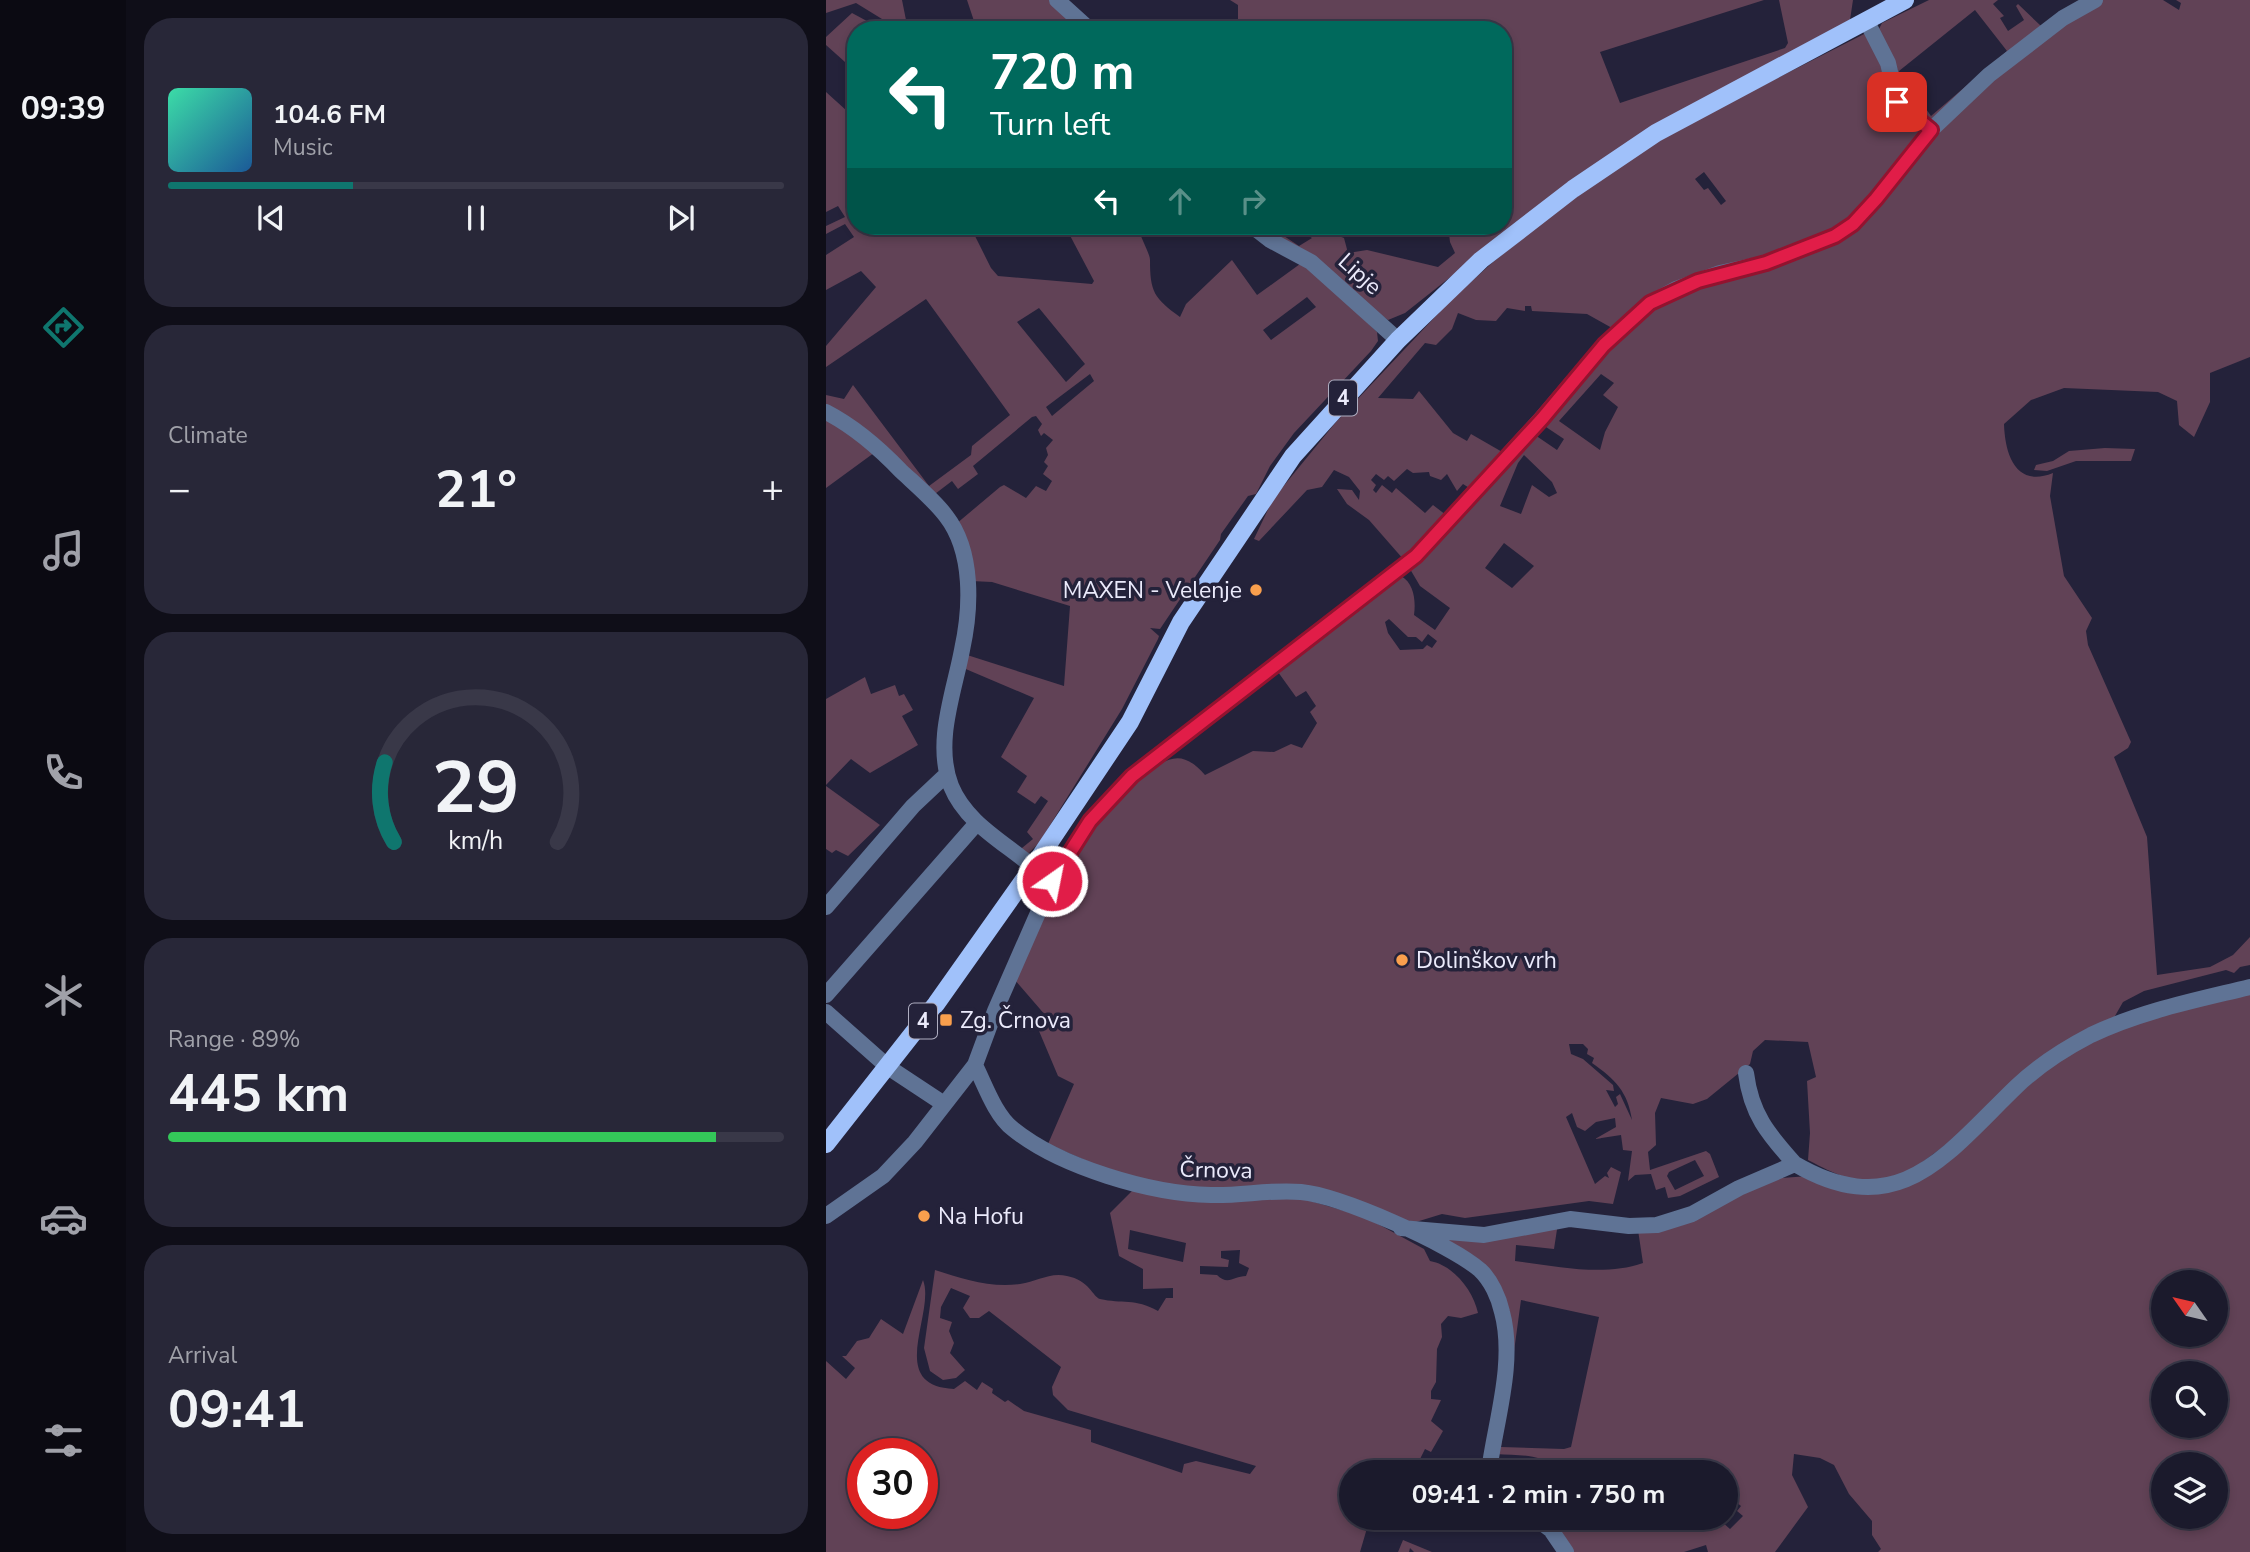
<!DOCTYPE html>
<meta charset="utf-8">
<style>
body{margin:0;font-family:"Nunito Sans",sans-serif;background:#282738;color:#f1f3f6;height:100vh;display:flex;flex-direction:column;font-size:26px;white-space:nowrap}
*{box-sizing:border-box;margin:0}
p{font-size:23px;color:#a0a1a9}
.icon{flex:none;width:38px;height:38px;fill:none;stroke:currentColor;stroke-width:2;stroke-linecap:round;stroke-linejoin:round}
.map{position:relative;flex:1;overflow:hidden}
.sheet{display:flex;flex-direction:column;gap:18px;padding:18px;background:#0f0e18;width:700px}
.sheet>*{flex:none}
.banner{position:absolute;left:21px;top:21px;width:665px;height:214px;border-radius:28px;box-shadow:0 4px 10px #0003,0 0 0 2px #393848;background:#00695c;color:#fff;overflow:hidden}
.needle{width:46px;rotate:304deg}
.controls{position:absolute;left:1325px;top:1270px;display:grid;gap:14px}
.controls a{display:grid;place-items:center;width:77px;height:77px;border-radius:50%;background:#1b1a2c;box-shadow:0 4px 10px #0003,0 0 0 2px #393848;font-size:35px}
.speed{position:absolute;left:21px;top:1438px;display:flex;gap:14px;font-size:35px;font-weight:700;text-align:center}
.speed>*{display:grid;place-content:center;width:91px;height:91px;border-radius:50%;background:#1b1a2c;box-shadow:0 4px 10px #0003,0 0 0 2px #393848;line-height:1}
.speed .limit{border:10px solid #d22;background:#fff;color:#111}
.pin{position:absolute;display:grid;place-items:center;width:60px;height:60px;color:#fff;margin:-30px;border-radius:14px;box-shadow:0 4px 10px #0006}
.me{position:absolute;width:77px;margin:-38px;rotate:33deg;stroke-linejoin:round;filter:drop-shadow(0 0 5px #0008)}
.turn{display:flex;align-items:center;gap:24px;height:147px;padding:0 28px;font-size:32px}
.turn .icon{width:91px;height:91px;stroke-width:2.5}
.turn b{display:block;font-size:49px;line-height:60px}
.lanes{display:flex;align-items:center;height:66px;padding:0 28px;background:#0003;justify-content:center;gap:35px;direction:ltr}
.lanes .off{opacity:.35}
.big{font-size:52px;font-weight:700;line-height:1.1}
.sheet .tile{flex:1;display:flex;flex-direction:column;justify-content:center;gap:10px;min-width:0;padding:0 24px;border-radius:28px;background:#282738}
.sheet .dial{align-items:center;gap:0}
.dial svg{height:182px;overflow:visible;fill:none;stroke:#393848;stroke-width:7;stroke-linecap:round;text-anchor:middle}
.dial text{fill:#f1f3f6;stroke:none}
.song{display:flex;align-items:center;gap:21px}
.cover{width:84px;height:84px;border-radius:10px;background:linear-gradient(135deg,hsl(160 70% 55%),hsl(210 70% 35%))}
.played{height:7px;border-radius:4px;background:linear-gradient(90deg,#0f766e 30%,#393848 30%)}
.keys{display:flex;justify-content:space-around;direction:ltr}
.heat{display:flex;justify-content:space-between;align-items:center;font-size:38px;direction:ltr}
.charge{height:10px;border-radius:5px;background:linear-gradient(90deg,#34c759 89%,#393848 0)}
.trip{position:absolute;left:513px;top:1460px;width:399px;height:70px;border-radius:35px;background:#1b1a2c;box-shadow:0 4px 10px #0003,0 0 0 2px #393848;font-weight:700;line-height:70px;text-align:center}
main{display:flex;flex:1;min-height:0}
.tabs{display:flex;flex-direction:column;width:126px;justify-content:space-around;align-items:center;background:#0b0a12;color:#a0a1a9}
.tabs .icon{width:49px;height:49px}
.tabs .active{color:#0f766e}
.tabs b{font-size:32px;color:#f1f3f6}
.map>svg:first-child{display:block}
.green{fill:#614256;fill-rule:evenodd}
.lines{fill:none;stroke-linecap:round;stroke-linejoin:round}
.minor{stroke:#5f7395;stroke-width:16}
.major{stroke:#a0c1fa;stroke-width:18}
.route-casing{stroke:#92132f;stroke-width:18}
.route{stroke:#e11d48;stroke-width:12}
.poi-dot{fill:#f99f4d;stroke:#24223a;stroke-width:2.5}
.labels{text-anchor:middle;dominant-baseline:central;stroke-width:7;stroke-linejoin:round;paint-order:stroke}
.shield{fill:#24223a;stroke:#afaec1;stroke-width:2}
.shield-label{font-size:21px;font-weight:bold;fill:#ebeafb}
.street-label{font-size:23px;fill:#ebeafb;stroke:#24223a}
.poi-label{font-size:23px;fill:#ebeafb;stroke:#24223a;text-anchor:start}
</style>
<main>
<nav class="tabs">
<b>09:39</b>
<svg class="icon active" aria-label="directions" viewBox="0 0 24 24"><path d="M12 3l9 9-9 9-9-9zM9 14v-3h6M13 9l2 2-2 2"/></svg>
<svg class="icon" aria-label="music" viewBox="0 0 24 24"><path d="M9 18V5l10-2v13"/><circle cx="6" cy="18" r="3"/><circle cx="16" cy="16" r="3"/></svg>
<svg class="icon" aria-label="phone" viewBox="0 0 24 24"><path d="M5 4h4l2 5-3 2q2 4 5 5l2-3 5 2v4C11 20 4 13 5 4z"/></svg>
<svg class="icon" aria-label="climate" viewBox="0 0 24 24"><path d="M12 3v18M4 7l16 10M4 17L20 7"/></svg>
<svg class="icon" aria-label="car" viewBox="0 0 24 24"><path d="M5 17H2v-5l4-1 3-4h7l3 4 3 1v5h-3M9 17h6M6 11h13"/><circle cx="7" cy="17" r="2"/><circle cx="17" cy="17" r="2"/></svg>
<svg class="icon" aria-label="filters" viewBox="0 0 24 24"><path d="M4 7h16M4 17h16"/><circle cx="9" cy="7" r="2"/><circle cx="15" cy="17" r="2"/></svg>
</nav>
<section class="sheet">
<div class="tile">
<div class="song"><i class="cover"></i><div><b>104.6 FM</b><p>Music</p></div></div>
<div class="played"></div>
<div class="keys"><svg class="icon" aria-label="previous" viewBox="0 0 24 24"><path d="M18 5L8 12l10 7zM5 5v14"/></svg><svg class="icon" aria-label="pause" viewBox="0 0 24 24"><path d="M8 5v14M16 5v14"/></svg><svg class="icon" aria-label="next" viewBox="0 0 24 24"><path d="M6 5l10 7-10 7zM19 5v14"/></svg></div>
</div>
<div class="tile"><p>Climate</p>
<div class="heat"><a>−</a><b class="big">21°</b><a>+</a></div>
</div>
<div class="tile dial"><svg viewBox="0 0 100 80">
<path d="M14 69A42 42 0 1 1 86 69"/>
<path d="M14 69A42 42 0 0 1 10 34" stroke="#0f766e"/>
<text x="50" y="56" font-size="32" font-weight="700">29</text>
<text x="50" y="72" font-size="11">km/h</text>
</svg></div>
<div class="tile"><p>Range · 89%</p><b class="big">445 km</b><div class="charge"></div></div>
<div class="tile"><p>Arrival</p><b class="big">09:41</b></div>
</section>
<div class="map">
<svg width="1424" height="1552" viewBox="0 0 1424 1552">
<rect width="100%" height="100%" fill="#24223a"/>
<path class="green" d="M0,0H76L82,30H30V49L19,62L0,45V37L26,13L52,27L56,19L30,3L0,13Z
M141,0H223L258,30H151Z
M404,0H938L774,52L794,103L959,48L962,43L953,0H1027L1024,20L912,80L627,275L579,313L562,320L431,226H443L473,246L486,238L467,226H501L500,231L518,238L522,253L541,250L612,267L629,253L624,242L622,226H677V30H412V5Z
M1103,0H1172L1167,4L1178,16L1174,18L1182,31L1198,20L1190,6L1192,4L1215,26L1108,120L1086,112L1079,106L1052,31L1056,23ZM1149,10L1181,51L1105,116L1084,86L1077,82L1073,71Z
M1276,0H1337L1353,10L1355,3L1350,0H1424V357L1384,373V402L1368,437L1353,425L1351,401L1332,392L1238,388L1205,400L1178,424C1179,455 1190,488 1227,473L1224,496L1238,576L1266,618L1260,631L1262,645L1305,742L1302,748L1288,757L1321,837L1331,975L1384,967L1407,955L1424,937V965L1414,967L1408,973L1400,970L1318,991L1297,1002L1285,1023L1072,1180C1029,1183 1020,1180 982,1160L984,1133L981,1081L990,1077L982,1042L939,1040L927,1051L924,1064L881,1099L867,1104L835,1098L829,1113L830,1145L822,1152L824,1170L880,1151L884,1154L893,1177L854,1196L842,1198L839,1187L830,1190L825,1174L809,1175L802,1181L806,1151L797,1150L795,1135L769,1139L790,1127L789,1118L770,1122L759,1131L751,1127L746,1113L740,1117L769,1184L779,1176L783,1178L781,1173L785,1167L795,1172L787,1204L763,1201L639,1218L616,1214L590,1222L574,1220L534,1204L309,1182L222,1144L248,1084L232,1076L213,1031L220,1016L189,980C225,900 245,841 313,781C338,759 354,746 379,775L427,751L448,752L465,744L476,748L491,723L484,712L490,706L480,691L470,697L452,672L575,576C588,583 590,601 588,615L609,630L624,608L594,586L584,569L642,512L709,435L731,450L738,439L717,425L779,352L844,296L990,250L1142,97L1231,27ZM775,374L788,383L777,395L792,407L779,432L774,450L733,421ZM698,455L726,482L731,493L723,497L706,485L695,514L674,506L692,463ZM678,543L708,566L686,588L659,568ZM563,619L582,637H590L596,642L602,634L611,641L606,648L601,645L597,649L574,650L562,633L559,622ZM743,1044H757L762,1049L761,1054L768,1058L766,1063C789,1079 802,1092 806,1120L794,1094L790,1097L792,1104L789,1107L780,1090L788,1091L787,1085L757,1059L745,1054ZM869,1160L878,1176L849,1190L841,1176L843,1172Z
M1042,32L1047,35L1070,109L1076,117L1093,127L1095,135L1043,199L1002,235L925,260L786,328L761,314L706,311L705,306H699V311L681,308L670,321L650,320L632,313L626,329L610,345L599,343L552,398L587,399L593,391L627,433L641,441L645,434L678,453L648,491L637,484L631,491L621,474L615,480L604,476L603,472L587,473L581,469L568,481L562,476L558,480L550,474L545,480L550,485L547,490L550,493L556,485L566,493L570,488L599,513L607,505L620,515L578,560L543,520L521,504L511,489L526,490L533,500L534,491L523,477L508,470L496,487L481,490L433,541L428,539L447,499L510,422L624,301L667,262L740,204L825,146L863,123ZM878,172L900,201L895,205L882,188L878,190L869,179Z
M0,92L21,111L30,106V226H144L165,268L172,276L266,284L268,281L239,226H312C314,238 324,253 324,260C324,292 328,298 354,317L360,304L406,260L431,295L474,264L483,266L551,332L552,341L545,351L468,433L444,466L430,494L422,496L395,534L394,540L334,629L324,628L333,636L332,639L296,709L213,843L201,855L196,852V848L207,839L201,832L222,801L215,796L209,804L191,792L201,776L175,757L208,698L135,667L138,654L238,686L244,606L166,582L145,581L130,524L174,487L178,485L200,498L210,486L220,491L226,481L217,474L222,466L218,462L222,455L220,448L227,440L218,433L215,436L212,430L216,424L210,416L206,417L147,466L152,474L132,489L126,481L105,497L0,410V395L18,399L27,385L103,486L145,455L146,446L184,415L100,299L0,367V346L50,287L35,271L0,290V255L28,237L19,224L0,234V226L19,217L12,206L0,212ZM481,297L490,307L445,340L437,330ZM213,308L259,364L240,382L191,322ZM264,374L268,381L226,416L220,407Z
M0,415L52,450L0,488Z
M1279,448L1309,449L1305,461H1250L1221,471L1208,470L1210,465L1227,461L1243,451Z
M39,677L45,694L69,685L73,696L78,694L87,710L76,716L92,745L44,773L25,759L0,785V699Z
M0,786L54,825L22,856L10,850L6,853L0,849Z
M1424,992V1552H1052L1055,1549L1046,1535V1521L1023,1494L1008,1465L994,1458L968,1454L966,1475L982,1507L949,1552H882L880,1545L858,1552H744L718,1517H897L895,1521L904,1529L917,1516L911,1511L915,1506L910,1502L900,1514V1472H732V1468C712,1453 694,1456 670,1454L676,1296L612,1234L732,1223L728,1249L690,1245L689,1261C730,1266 777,1277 817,1263L812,1230L942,1179L983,1176L1025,1189L1127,1158L1160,1123L1225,1066L1265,1041L1326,1018ZM1337,1283H1390V1335H1337ZM695,1300L773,1317L745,1447L738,1449L675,1447ZM1337,1374H1390V1426H1337ZM1337,1465H1390V1517H1337Z
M308,1189L471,1197L539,1217L598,1249L604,1261C627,1265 647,1290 652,1313L635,1318L622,1316L615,1324L616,1337L611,1349L610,1382L605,1391V1399L615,1400L605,1421L617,1431L605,1452L599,1449L593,1461L599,1469L525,1472V1517H571L570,1525L544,1518L534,1552H0V1361L20,1379L29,1368L16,1356H20L31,1341L43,1338L55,1319L77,1334L97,1280C110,1313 59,1386 128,1389L139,1381L151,1390L156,1382L167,1389L166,1393L179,1402L182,1400L198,1411L265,1430V1442L356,1473L358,1464L370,1461L424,1474L430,1466L242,1410L227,1395L226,1387L235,1367L163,1311L153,1318H144L137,1308L144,1296L125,1288L115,1307L114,1318L126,1322L123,1331L128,1343L124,1353L139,1370L130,1378L117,1380L104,1371L98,1348L109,1270C137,1279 164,1288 194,1284C211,1282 223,1272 241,1276C263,1280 267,1297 274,1299C296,1304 309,1298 332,1311L340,1298H347V1288L317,1289V1269L293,1256L284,1213ZM304,1230L360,1243L357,1262L302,1249ZM414,1250L413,1263L423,1268L420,1276C408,1276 402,1286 391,1275L374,1274V1266L402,1267L403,1260L395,1258V1251ZM37,1454H96V1514H37Z
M577,1540L606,1552H588L584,1548L583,1552H572Z"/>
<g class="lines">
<path class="minor" d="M231,0L264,30
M1040,20L1062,63L1071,102L1105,130
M426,226L444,240L485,262L572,340
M0,412C29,427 53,448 75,471C90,485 108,500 120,516C148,552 145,609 136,650C128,693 108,742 125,786C140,823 178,842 207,867
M0,907L87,806L121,774
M0,995L150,824
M0,1012L62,1067L118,1104
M149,1065C159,1085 169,1115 187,1129C234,1167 325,1194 385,1195C415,1196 446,1189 475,1192C515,1196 624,1244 654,1270C665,1280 673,1298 676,1312C689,1360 671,1417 664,1464L666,1472
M920,1073C925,1114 942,1134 969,1164
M0,1216L57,1176L89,1142L149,1065L169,1011L226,881L264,821L306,776L590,556L715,419L778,345L824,303L850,289L894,273L940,263L1009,236L1027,224L1050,199L1105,130L1163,75L1237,18L1269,0
M575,1228L658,1235L744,1219L803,1226L831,1225L866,1214L913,1188L969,1164C1074,1225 1121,1153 1191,1086C1211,1067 1240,1048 1265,1035C1315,1011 1371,1000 1424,987
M708,1517L725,1530L740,1552"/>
<path class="major" d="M0,1144L110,1004L207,867L304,722L355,622L467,456L572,340L655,260L747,189L830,133L1079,0"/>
</g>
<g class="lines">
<g class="route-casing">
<path id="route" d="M226,881L264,821L306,776L590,556L716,419L778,345L824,303L872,281L940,263L1009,236L1027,224L1050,199L1105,130L1071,102"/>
</g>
<use href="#route" class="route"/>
</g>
<g class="poi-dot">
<circle cx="430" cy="590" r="7"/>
<circle cx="576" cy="960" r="7"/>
<rect x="113" y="1013" width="14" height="14" rx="3.5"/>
<circle cx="98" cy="1216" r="7"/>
</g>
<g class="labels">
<g class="shield">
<rect x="503" y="380.5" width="28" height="35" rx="5"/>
<rect x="83" y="1003.5" width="28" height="35" rx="5"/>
</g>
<g class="shield-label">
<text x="517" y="398">4</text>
<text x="97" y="1021">4</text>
</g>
<g class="street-label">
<text transform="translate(534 274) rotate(42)">Lipje</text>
<text transform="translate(390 1170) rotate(1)">Črnova</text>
</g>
<g class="poi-label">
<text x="416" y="590" text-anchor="end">MAXEN - Velenje</text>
<text x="590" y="960">Dolinškov vrh</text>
<text x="134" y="1020">Zg. Črnova</text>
<text x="112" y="1216">Na Hofu</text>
</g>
</g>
</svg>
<div class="controls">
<a><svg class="needle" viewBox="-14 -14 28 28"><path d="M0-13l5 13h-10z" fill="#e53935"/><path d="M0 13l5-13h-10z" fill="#a0a1a9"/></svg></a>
<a><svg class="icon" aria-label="search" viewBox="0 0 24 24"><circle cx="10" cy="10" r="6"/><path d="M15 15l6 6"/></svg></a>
<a><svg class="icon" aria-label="layers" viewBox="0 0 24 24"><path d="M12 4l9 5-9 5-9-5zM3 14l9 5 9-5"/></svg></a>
</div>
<div class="speed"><div class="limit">30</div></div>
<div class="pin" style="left:1071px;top:102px;background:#d93025"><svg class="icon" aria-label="arrive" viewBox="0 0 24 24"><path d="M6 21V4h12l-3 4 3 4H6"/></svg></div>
<svg class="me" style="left:226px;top:881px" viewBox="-20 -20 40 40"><circle r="17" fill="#e11d48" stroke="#fff" stroke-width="3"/><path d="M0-11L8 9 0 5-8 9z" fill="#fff"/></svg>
<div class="trip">09:41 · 2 min · 750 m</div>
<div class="banner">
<div class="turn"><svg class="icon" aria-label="left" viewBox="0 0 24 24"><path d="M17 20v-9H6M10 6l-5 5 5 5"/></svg><div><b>720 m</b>Turn left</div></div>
<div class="lanes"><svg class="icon" aria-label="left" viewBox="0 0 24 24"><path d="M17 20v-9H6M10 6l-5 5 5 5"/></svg><svg class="icon off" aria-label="ahead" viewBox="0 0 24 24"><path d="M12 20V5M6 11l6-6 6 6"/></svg><svg class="icon off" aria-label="right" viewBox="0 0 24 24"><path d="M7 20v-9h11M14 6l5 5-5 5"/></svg></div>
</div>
</div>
</main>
